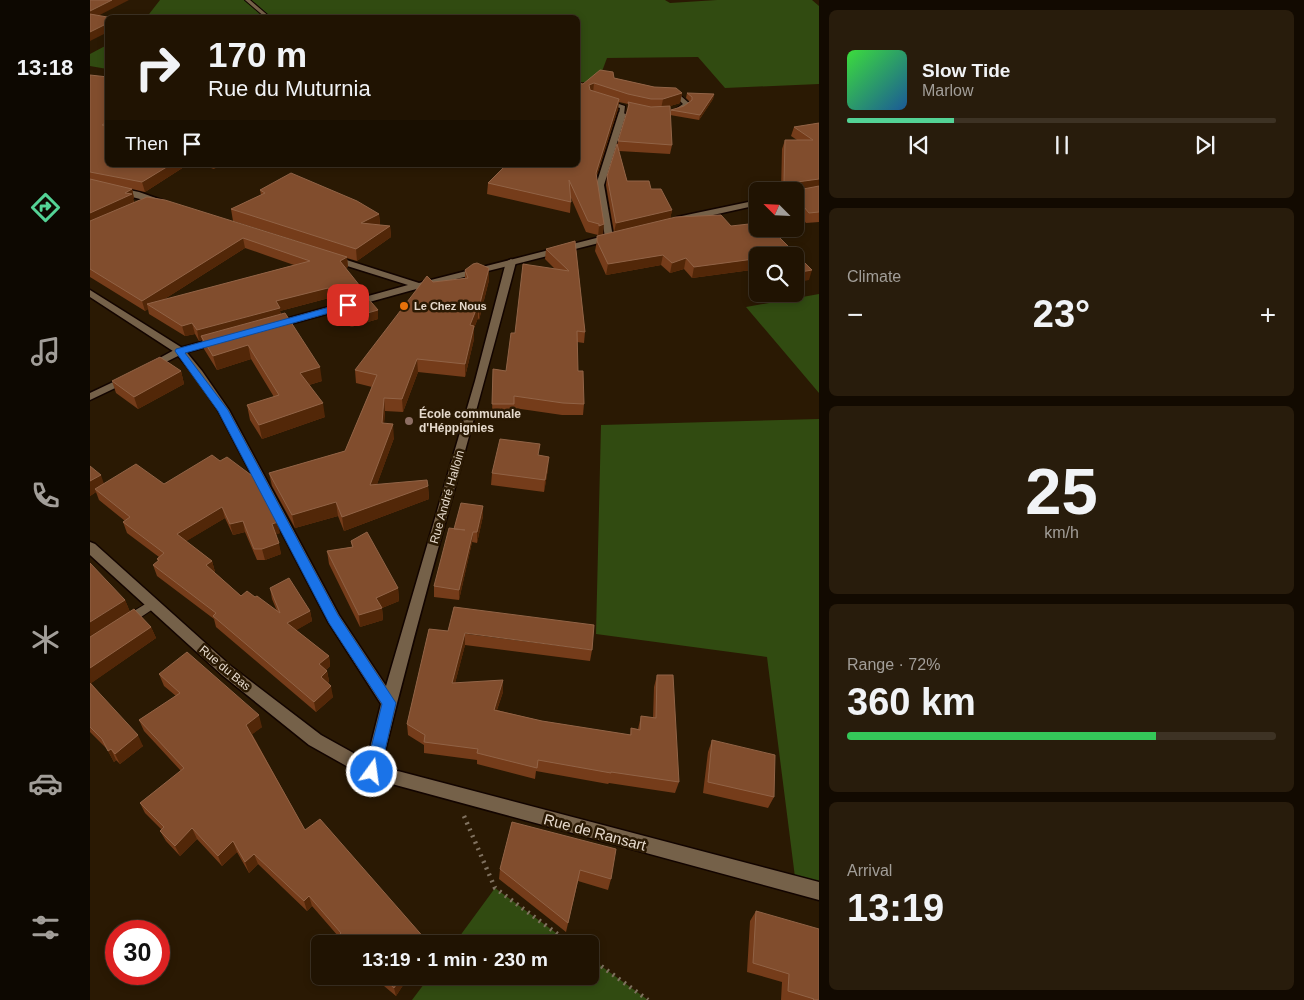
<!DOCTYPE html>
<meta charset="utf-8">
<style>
body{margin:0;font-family:Helvetica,sans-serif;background:#281c0c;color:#f1f3f6;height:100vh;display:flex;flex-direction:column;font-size:19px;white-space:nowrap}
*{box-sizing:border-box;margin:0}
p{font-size:16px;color:#a29e99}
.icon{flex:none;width:28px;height:28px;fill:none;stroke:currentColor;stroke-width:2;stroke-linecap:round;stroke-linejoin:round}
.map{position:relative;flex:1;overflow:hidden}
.side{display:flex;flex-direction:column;gap:10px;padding:10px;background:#120a01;width:485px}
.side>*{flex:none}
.hud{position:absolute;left:15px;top:15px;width:475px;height:152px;border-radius:8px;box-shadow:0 2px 8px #0003,0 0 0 1px #3d3224;background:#201302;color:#f1f3f6;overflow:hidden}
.needle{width:32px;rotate:294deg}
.fabs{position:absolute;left:659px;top:182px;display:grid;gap:10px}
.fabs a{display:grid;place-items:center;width:55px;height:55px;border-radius:8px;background:#201302;box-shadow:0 2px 8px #0003,0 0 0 1px #3d3224;font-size:25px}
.speed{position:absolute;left:15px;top:920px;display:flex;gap:10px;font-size:25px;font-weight:700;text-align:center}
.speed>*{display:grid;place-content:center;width:65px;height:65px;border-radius:50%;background:#201302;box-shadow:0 2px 8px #0003,0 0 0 1px #3d3224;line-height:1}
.speed .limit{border:8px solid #d22;background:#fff;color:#111}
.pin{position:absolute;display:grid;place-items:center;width:42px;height:42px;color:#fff;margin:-21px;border-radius:10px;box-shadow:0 2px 8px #0006}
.me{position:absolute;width:55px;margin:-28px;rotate:14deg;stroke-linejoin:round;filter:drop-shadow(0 0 4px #0008)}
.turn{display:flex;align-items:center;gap:18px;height:105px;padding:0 20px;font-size:22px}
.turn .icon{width:65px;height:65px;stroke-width:2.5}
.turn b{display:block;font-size:35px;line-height:42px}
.then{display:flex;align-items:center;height:48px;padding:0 20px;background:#0003;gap:10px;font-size:19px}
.big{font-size:38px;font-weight:600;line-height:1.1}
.side .widget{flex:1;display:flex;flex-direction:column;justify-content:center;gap:8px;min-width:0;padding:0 18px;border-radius:8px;background:#281c0c}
.side .dial{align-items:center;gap:0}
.dial b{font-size:65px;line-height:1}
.song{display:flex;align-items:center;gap:15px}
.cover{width:60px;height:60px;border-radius:8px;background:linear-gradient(135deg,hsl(120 70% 55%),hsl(210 70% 35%))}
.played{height:5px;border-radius:2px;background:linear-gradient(90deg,#54d396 25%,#3d3224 25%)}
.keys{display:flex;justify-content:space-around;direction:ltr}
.heat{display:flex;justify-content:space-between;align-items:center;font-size:28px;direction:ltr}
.charge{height:8px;border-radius:4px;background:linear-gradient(90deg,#34c759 72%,#3d3224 0)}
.trip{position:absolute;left:221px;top:935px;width:288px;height:50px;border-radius:8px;background:#201302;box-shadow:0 2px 8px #0003,0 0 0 1px #3d3224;font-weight:600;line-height:50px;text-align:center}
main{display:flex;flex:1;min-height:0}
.tabs{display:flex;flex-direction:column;width:90px;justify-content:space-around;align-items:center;background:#0d0801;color:#a29e99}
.tabs .icon{width:35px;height:35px}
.tabs .current{color:#54d396}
.tabs b{font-size:22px;color:#f1f3f6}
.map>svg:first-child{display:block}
.green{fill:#314b11}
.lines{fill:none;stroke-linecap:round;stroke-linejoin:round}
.service-casing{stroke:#120400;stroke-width:2}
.minor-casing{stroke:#120400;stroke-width:3}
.tertiary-casing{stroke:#120400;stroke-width:3}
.path{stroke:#807260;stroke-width:4.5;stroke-dasharray:2 5;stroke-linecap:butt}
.service{fill:#756149;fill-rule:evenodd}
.minor{fill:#756149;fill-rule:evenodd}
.tertiary{fill:#756149;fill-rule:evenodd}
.wall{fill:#753c1a;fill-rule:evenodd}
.shaded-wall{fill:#522708}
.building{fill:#814d2d;stroke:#916346}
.route{fill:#1a73e8;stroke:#114b97}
.food-dot{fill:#e8710a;stroke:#2a1903;stroke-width:2}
.education-dot{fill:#8d6e63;stroke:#2a1903;stroke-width:2}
.labels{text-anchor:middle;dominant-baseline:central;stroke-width:5;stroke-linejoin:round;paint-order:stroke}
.far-poi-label{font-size:11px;font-weight:bold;fill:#e6dacd;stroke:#2a1903;text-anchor:start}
.poi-label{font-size:12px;font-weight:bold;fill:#e6dacd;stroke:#2a1903;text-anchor:start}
.street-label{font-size:12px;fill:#e6dacd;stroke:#2a1903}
.near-street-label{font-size:15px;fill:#e6dacd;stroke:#2a1903}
</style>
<main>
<nav class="tabs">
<b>13:18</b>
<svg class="icon current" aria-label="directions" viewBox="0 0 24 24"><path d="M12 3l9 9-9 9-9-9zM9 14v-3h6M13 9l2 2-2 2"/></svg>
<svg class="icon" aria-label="music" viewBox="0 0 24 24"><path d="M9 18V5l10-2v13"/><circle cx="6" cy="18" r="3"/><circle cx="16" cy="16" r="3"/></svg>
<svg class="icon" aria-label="phone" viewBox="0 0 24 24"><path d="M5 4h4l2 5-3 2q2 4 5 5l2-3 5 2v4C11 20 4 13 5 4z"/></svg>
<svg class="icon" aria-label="climate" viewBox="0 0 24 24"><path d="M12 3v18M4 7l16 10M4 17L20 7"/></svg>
<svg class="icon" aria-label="car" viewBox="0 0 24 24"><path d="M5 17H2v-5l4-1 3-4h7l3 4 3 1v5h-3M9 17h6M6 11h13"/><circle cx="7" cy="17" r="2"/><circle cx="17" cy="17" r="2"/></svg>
<svg class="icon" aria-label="filters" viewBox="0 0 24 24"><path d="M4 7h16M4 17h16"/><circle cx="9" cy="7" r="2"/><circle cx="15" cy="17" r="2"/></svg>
</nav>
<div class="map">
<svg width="729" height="1000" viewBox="0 0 729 1000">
<rect width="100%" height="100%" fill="#2a1903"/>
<path class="green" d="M70,0H575L580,3L627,0H722L729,6V84L635,88L608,57L517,58L508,82H488V18H56Z
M17,45V69L0,66V54Z
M729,294V393L656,307Z
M729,419V891L706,885L677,657L506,634L511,425Z
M405,888L481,944H364Z
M500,958L558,1000H322L340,976H500Z"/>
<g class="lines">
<g class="service-casing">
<path id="service" d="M155,0H160L181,18H176Z
M587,96H591L600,104L586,113L583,111L584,110L593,104L587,98Z
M517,100L535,106L534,115L529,114L530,108L515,103V101Z
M62,600L66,601L68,604L66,607L42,623L38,625L34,623L32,620L34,617Z"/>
</g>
<g class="minor-casing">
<path id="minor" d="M529,112L536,114L514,185L523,237L519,240L515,237L506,185Z
M421,259L426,262C382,432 331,601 290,772L288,777L282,779L276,777L274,772L291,704L239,623L128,410L104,375L86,353L0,297V290L94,349L112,371L139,410L249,615L296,686L385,381L416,262Z"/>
</g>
<g class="tertiary-casing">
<path id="tertiary" d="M0,182L49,192L77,202L73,205L0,186Z
M668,200V205L587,223L583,220L587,217Z
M522,234L525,235V239L330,288L189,327L185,328L180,325L181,323L318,285L238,260V256H244L329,283Z
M130,337L134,338L135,340L134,342L94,353L64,368L60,369L55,366L86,349Z
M38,375L43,378L42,380L0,400V393Z
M0,542L5,544L142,667L231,735L285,765L729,882V900L276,777L219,745L132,675L0,555Z"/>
</g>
<path class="path" d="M374,816L405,888L481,944
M500,958L558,1000"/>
<use href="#service" class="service"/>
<use href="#minor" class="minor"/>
<use href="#tertiary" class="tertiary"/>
</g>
<path class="wall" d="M0,75L18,165H97L55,192L42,189L44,198L43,199L44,202L216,244L143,221L141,209L171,195L170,190L289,214L290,225H289L300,226L301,237L267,261L257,258L258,267L256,268L270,296L243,304L239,298L190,311L191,314L232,381L219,385L235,417L172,439L160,420L157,405L184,397L161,359L127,370L114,349L112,340L109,341L105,334L95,336L59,314L58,309L55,311L0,277ZM155,248L204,265L73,300Z
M524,78L592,93L590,103L580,106V114L581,110L594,106L600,102L596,98L597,93L624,94L623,99L609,120L580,115L582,145L580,154L529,151L537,181L561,189L582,210L580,219L641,226L719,280L668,256V276L661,270L602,278L594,269L580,273L571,265L516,275L505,251L508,235L496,232L481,198L480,213L397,194L398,183L488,165L493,84ZM529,102L538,104L537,112L527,145L517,176L516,185L524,232L513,235L506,178L528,109Z
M729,123V222L716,223L705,209V191H691L692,149L695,140H707L701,136L704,127Z
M112,165H130L124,169Z
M485,241L495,332L494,343L487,342L488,371L494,404L493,415H472L424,408L423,416L402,415L403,369L416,371L465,269L455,259L456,249Z
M375,270L399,280L389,320L388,318L384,328V339L375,377L328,372L313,412L295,411L294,423L304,438L287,484L338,486L339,499L254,531L248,516L205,528L182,486L179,473L255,451L282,387L266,383L265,370L343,282L375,279Z
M249,303L288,319L261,327L250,312Z
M91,371L94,384L48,409L26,393L22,381Z
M449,456L458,469L454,492L401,485L402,473Z
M0,466L14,484H74L190,533L186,534L191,554L175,560H167L155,532L143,535L135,518L96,541L122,561L125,572H124L151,596L165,597L187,611L182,599L180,588L220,611L222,621L206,630L239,656L240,666L236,670L237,671L239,681L238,683L243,697L226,712L126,627L124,619L67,576L63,565L68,561L67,559L69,557L37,533L33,522L35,521L9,500L6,492L0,496Z
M393,516L387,543L382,542L369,600L344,597V586L364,529Z
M261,541L308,588L309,601L292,608L293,620L270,627L239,564L237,551L262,547Z
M35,600L40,612L61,627L66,638L1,683L53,746L30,764L26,760L24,762L17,749L0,732V637Z
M339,629L502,650L500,661L375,645L365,683L413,692L407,710L452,721L540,735L541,728L548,729L551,716L563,718L564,687L567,675L589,782L585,793L519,783L518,784L446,771L445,779L387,764V760L334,753V745L318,735L317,724Z
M69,674L172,727L162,734L215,830L336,940V944H240L248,936L222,906L217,911L168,864L159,873L147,852L132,866L107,839L90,856L76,841L70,831L72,830L55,813L50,803L91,771L54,731L49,720L86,696L74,686Z
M622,740L684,797L678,808L613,793L618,752Z
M422,822L521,879L518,890L488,881L476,932L409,879L410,869Z
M666,911L729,1000H691L692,982L657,972L660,921Z
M230,954V976L225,971L222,962Z
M230,976H248L240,986Z
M282,976H319L306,996Z"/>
<path class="shaded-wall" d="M22,0H39L0,20V11Z
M18,23V32L0,41V32Z
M504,83L503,93L498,95L499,85Z
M592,93L590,103L571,109L573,99Z
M624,94L623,99L609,120L610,115Z
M529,99L528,109L504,184L506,173Z
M18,117V132L12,125L16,118Z
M80,165H97L55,192L52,182Z
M123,165H130L124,169Z
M729,179V187L705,192L707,182Z
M42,189L44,198L43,199L44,204L0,224V213Z
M582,210L580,220L524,233L526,223Z
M289,214L290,225L272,235L271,223Z
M514,224L513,236L508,237L509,226Z
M300,226L301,237L267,261L266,249Z
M153,238L155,248L62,307L57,304L58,309L55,311L52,301Z
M573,255L571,265L516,275L518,264Z
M257,257L258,267L251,271L250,261Z
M596,258L594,269L580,273L582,263Z
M664,259L661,270L602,278L604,267Z
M399,268V280L389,320V307Z
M722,270L719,280L705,283V273Z
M270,286V296L243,304L242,294Z
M238,288L239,298L190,311L191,318L111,336L112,340L109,341L107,330L186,301Z
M388,305V318L384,328V339L375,377V364L380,325Z
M288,310V319L261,327L260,318Z
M102,323L105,334L95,336L92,326Z
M158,345L161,359L127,370L123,356Z
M327,359L328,372L313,412L312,399Z
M230,367L232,381L212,387L210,373Z
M91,371L94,384L48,409L44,397Z
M294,398L295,411L293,436L292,423Z
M233,403L235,417L172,439L169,425Z
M303,424L304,438L282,498L280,485Z
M459,457L458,469L454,492L455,480Z
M11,475L15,487L5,489L6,492L0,496V481Z
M338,486L339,499L254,531L252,517Z
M246,502L248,516L205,528L202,515Z
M393,506V516L387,543V532Z
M132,507L135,518L90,545L87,534Z
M153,521L155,532L143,535L140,524Z
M188,522L190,533L185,535L182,524Z
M383,532L382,542L369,600V590Z
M189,543L191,554L175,560L172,549Z
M122,561L125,572L119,576L116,565Z
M308,588L309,601L292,608L293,620L270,627L269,615L286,598Z
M35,600L40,612L0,637V622Z
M220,611L222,621L200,634L197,623Z
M61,627L66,638L0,684V668Z
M375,633V645L362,695V683Z
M239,656L240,666L231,674L229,664Z
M237,671L239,681L233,687L231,677Z
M413,680V692L403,721L404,710Z
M241,686L243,697L226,712L224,702Z
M169,715L172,727L160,736L156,725Z
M48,735L53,746L30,764L25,754Z
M21,749L26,760L24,762L18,751Z
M102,828L107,839L90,856L85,846Z
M143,841L147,852L132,866L128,856Z
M164,854L168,864L159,873L155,862Z
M219,896L222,906L217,911L214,901Z
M239,976H248L240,986L238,978Z
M312,976H319L306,996L304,988Z"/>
<path class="building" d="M0,0H22L0,11Z
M0,14L23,18H18V23L0,32Z
M510,70L523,72L524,78L564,87L586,88L592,93L573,99H561L538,94L504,83L499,85L500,90L529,99L506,173L514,224L509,226V224L498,221L479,180L481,202L398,183L416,165H488V83L493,84Z
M0,75L18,77V117L16,118H18V122L12,125L18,126V165H80L52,182L0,172Z
M597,93L624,94L610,115L581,110L594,106L602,100V97Z
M538,102L561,107L580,106L582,145L528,141L539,105Z
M729,123V179L707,182L706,188L708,190L729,186V212L719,213L705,196V191H701L694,183L695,140H723L704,127Z
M527,144L537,181H559L561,189H571L582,210L526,223L517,176Z
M201,173L267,201L289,214L271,223L300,226L266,249L141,209L175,193L170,190Z
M0,179L42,189L35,193L42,194L0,213Z
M57,197L75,200L257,257L250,261L270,286L242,294L238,288L186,301L190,308L107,330L102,323L92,326L57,304L220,261L153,238L52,301L0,269V221Z
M631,215L641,226L668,223V229H681L722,270L705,273V256H668V263L664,259L604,267L596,258L582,263L573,255L518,264L507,241V236L586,217Z
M485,241L495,332L487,331L488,371H493L494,404L473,403L424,396V404H402L403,369L416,371L421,333H425L433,264L479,271L456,249Z
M387,263L399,268L389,307L388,305L380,325L384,326L375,364L327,359L312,399L294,398L292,423L303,424L280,485L337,480L338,486L252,517L246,502L202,515L179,473L255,451L287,375L265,370L337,276L343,282L378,278L375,270L383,264Z
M276,296L288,310L260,318L249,303Z
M195,313L230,367L210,373L233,403L169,425L157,405L189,395L158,345L123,356L111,336Z
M70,357L91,371L44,397L22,381Z
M410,439L450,444L448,455L459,457L455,480L402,473Z
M122,455L130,461L137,457L165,478L188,522L182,524L189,543L172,549H164L153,521L140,524L132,507L87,534L122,561L116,565L151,596L157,591L165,597L167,596L190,613L180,588L199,578L220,611L197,623L239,656L229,664L237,671L231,677L241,686L224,702L123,616L126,613L63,565L69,560L67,559L74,553L33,522L40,517L5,489L46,464L74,484Z
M0,466L11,475L0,481Z
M371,503L393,506L387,532H383L369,590L344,586L359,528L375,530L364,529Z
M277,532L308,588L286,598L292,608L269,615L237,551L263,547L261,541Z
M0,563L35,600L0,622Z
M364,607L504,625L502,650L375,633L362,683L413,680L404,710L452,721L541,735V728L550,730L551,716L566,718L567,675H583L589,782L521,772V773L448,760L447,768L387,753L388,749L334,742L335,735L317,724L339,629L358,631Z
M44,609L61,627L0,668V637Z
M97,652L169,715L156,725L215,830L230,819L336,940L333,944H240L251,933L219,896L214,901L164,854L155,862L143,841L128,856L102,828L85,846L70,831L74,827L50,803L94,768L49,720L90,693L69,674Z
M0,683L48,735L25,754L21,749L18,751L12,739L0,727Z
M622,740L685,755L684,797L618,782Z
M422,822L526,849L521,879L490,870L478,923L410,869Z
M666,911L729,929V1000H723L724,999L698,991L699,974L663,963Z
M230,954V970L222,962Z
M291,976H312L304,988Z"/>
<path class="route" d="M258,302L262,305L261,307L95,353L138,410L248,615L306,703L290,772L287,777L282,779L277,777L275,772L292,704L239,623L128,411L85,351L86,349Z"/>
<circle class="food-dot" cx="314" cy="306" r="5"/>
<circle class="education-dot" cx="319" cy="421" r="5"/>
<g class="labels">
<g class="far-poi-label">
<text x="324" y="306">Le Chez Nous</text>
</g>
<g class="poi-label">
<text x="329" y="414">École communale<tspan x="329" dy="14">d'Héppignies</tspan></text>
</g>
<g class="street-label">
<text transform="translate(357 497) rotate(-74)">Rue André Halloin</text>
<text transform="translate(135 668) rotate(40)">Rue du Bas</text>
</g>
<g class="near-street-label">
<text transform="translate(505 832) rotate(15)">Rue de Ransart</text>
</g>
</g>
</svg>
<div class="fabs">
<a><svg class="needle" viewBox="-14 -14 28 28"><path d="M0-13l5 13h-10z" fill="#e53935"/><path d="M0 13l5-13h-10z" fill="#a29e99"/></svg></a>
<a><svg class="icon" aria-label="search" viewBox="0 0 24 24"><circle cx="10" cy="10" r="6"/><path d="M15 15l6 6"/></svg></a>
</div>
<div class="speed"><div class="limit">30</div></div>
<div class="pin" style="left:258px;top:305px;background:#d93025"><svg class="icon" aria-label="arrive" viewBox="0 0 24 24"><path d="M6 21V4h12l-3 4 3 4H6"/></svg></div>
<svg class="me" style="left:282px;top:772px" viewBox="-20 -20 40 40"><circle r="17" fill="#1a73e8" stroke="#fff" stroke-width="3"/><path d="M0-11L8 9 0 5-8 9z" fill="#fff"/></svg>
<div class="trip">13:19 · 1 min · 230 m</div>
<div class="hud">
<div class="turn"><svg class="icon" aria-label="right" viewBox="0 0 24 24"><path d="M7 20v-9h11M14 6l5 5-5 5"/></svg><div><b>170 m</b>Rue du Muturnia</div></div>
<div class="then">Then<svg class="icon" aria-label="arrive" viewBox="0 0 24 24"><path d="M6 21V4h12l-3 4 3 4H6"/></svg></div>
</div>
</div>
<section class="side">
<div class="widget">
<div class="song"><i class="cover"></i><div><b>Slow Tide</b><p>Marlow</p></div></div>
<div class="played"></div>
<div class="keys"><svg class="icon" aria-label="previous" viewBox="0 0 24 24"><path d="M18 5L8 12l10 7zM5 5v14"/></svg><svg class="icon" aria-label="pause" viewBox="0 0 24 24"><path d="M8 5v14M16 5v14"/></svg><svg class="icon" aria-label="next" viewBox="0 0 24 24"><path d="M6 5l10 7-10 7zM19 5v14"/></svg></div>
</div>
<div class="widget"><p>Climate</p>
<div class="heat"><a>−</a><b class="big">23°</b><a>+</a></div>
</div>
<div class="widget dial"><b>25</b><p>km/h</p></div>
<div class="widget"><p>Range · 72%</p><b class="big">360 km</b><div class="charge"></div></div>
<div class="widget"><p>Arrival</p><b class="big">13:19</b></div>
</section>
</main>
